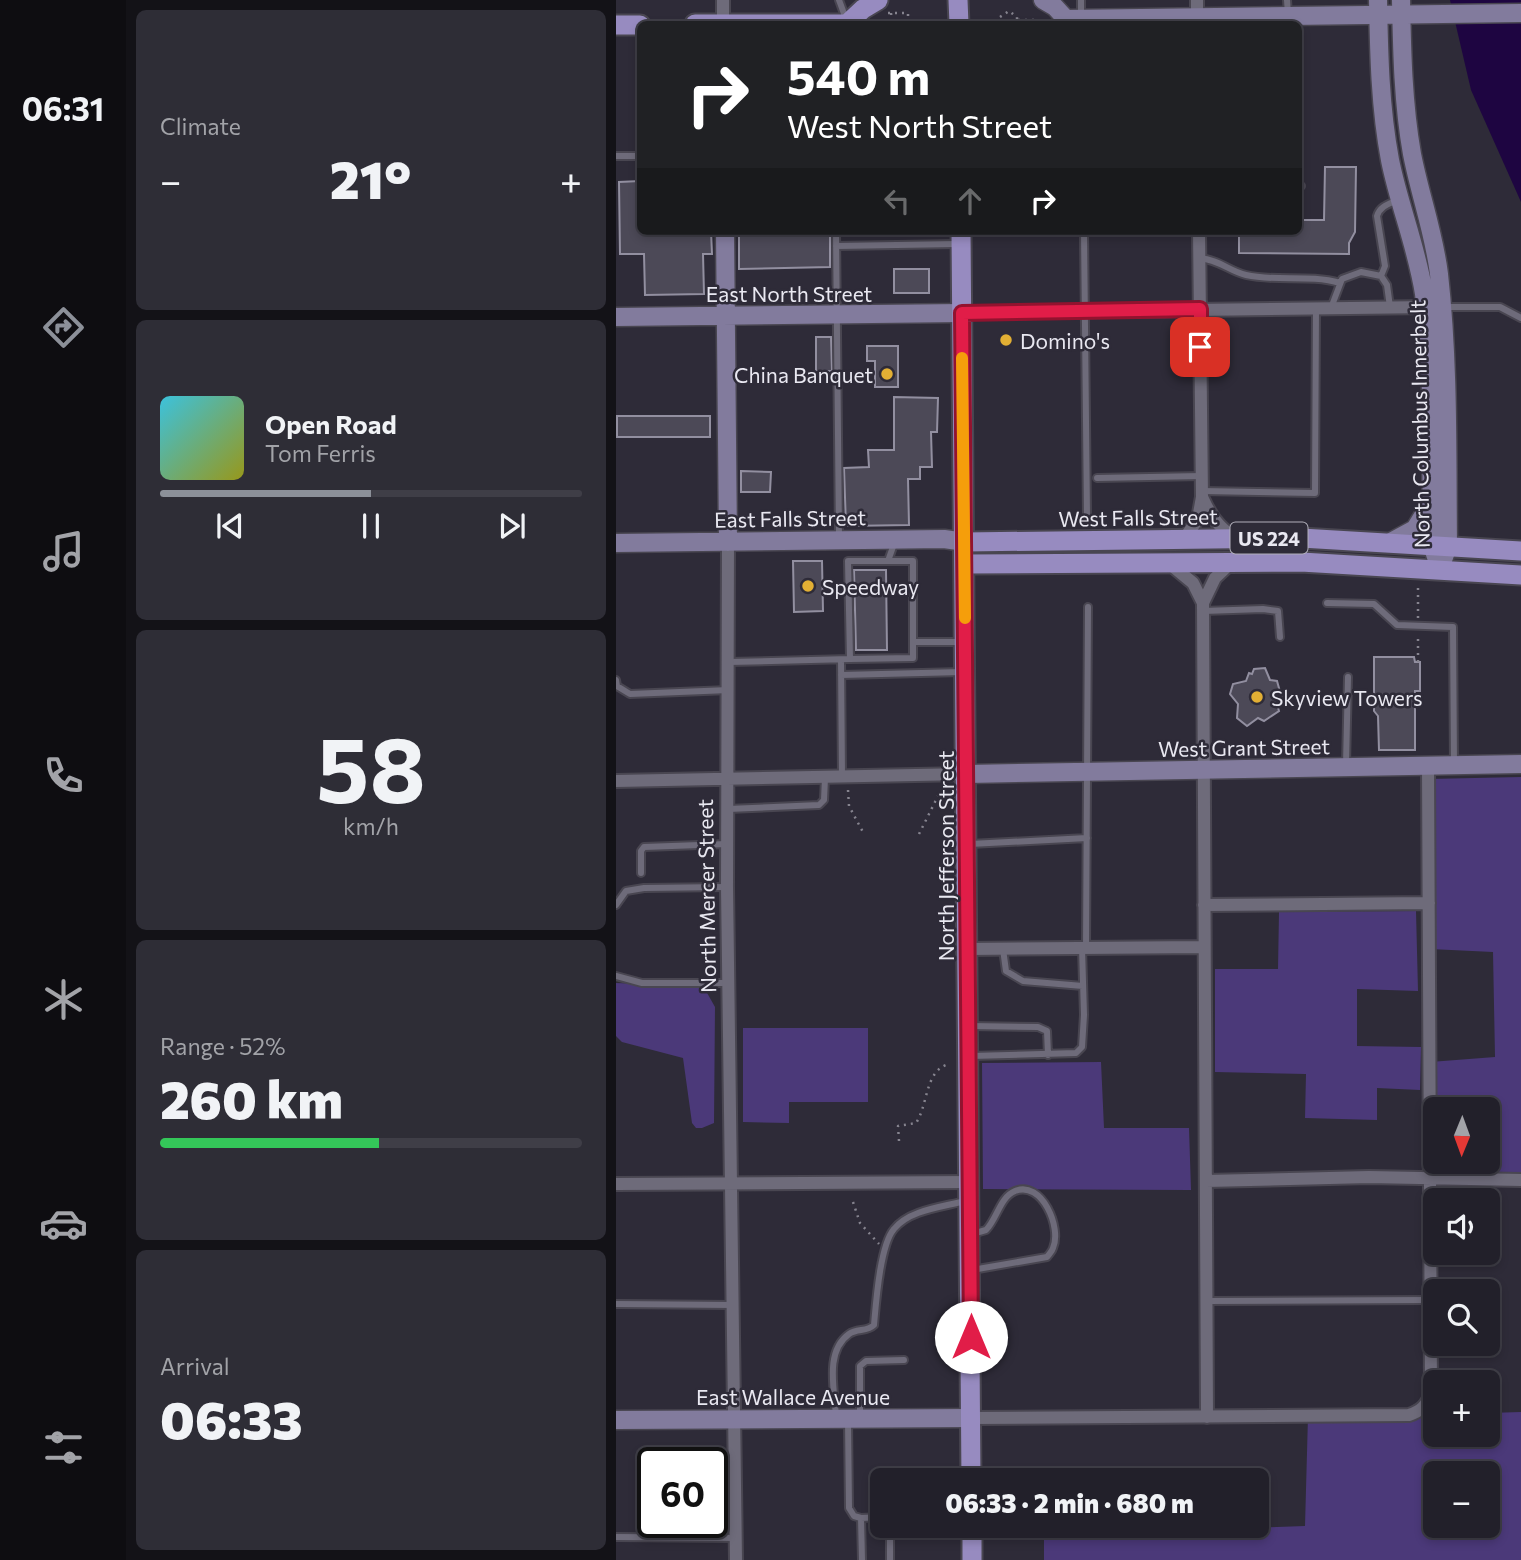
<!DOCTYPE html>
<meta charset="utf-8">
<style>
body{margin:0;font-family:Commissioner,sans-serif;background:#2e2d36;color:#f1f3f6;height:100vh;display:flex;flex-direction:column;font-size:26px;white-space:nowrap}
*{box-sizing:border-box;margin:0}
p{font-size:23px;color:#a2a3a8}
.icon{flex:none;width:38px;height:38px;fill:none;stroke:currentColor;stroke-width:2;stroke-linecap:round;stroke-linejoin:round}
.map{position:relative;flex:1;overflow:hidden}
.details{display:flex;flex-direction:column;gap:10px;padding:10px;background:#131217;width:490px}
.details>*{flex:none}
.banner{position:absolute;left:21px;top:21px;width:665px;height:214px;border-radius:10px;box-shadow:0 4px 10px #0003,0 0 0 2px #3f3e47;background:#202124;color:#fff;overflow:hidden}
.needle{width:46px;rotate:181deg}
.fabs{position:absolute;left:807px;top:1097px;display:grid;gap:14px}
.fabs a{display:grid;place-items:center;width:77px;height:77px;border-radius:10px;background:#22202a;box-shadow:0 4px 10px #0003,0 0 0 2px #3f3e47;font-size:35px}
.speed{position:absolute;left:21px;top:1447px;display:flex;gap:14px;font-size:35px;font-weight:700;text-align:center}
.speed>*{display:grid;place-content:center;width:91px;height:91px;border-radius:50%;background:#22202a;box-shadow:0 4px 10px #0003,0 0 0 2px #3f3e47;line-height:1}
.speed .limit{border:4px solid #111;border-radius:10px;background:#fff;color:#111}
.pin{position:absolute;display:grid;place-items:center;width:60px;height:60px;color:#fff;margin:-30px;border-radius:14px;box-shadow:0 4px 10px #0006}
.me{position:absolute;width:77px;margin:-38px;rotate:0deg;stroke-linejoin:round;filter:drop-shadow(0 0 5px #0008)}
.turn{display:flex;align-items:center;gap:24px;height:147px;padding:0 35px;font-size:32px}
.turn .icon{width:91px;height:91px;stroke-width:2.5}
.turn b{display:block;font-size:49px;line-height:60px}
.lanes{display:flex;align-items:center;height:66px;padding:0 35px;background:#0003;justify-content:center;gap:35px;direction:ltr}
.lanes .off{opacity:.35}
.big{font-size:52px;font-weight:800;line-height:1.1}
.details .tile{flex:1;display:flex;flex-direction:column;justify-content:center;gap:10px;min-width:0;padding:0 24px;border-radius:10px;background:#2e2d36}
.details .dial{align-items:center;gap:0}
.dial b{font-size:91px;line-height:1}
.song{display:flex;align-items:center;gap:21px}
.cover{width:84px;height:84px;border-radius:10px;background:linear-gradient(135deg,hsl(190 70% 55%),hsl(60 70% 35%))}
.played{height:7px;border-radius:4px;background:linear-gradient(90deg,#8c9099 50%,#3f3e47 50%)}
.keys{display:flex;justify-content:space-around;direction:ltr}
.heat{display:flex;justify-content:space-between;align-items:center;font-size:38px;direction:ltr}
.charge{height:10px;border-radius:5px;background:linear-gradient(90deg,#34c759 52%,#3f3e47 0)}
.trip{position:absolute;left:254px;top:1468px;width:399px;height:70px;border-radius:10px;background:#22202a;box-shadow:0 4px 10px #0003,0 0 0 2px #3f3e47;font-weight:800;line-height:70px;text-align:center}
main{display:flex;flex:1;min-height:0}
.tabs{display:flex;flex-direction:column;width:126px;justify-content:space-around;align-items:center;background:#0e0d11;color:#a2a3a8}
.tabs .icon{width:49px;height:49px}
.tabs .selected{color:#8c9099}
.tabs b{font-size:32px;color:#f1f3f6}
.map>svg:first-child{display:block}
.green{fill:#4b3979;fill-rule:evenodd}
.water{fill:#1e0541}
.building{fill:#4c4957;stroke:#928fa0;stroke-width:2}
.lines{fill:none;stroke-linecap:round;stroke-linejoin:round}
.lane-casing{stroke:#494651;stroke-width:10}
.street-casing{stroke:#494651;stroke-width:16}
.secondary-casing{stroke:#494651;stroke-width:21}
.primary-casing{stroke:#494651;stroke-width:23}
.path{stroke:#86848f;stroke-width:2.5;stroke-dasharray:2 5;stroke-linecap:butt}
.lane{stroke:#6e6b7a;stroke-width:6}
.street{stroke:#6e6b7a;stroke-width:12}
.secondary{stroke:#827b9d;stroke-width:18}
.primary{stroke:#978bc0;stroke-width:19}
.route-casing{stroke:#92132f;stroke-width:18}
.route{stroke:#e11d48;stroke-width:12}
.slow{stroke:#f59e0b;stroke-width:12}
.poi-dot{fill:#e2af34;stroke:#2e2b38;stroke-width:2.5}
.labels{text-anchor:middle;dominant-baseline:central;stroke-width:5;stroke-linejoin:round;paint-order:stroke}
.shield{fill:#2e2b38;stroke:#b1afba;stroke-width:2}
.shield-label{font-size:19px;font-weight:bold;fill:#e9e8f1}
.street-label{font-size:21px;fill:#e9e8f1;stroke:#2e2b38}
.poi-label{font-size:21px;fill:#e9e8f1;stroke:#2e2b38;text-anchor:start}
</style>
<main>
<nav class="tabs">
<b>06:31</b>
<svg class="icon selected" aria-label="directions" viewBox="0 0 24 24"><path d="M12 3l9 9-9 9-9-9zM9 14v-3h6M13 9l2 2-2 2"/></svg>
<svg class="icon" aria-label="music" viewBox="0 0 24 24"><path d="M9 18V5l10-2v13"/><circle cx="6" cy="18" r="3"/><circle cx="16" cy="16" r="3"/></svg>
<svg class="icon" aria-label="phone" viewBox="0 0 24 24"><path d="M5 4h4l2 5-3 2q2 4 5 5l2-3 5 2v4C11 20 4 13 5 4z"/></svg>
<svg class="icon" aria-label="climate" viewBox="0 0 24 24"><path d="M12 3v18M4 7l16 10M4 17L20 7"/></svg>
<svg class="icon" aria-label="car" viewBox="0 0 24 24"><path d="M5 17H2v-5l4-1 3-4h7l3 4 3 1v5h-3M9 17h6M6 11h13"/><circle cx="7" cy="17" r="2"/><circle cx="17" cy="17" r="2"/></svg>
<svg class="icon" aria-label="filters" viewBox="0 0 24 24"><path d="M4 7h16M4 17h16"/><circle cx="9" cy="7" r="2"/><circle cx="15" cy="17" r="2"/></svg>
</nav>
<section class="details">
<div class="tile"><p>Climate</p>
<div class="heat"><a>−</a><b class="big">21°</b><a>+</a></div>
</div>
<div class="tile">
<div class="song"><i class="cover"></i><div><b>Open Road</b><p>Tom Ferris</p></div></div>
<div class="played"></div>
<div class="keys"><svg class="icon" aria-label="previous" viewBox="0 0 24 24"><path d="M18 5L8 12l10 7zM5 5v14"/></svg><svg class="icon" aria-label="pause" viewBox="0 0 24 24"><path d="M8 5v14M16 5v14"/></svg><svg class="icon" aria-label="next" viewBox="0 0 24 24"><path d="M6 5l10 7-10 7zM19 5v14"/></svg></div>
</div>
<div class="tile dial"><b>58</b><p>km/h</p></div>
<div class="tile"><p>Range · 52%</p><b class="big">260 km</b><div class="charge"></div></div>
<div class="tile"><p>Arrival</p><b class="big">06:33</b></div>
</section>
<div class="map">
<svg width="905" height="1560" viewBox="0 0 905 1560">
<rect width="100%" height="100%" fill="#2e2b38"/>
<path class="green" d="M905,777V1180L814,1178V1062L879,1057L877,952L814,949L812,779ZM819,1110H872V1162H819Z
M800,911L802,991L741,989V1046L805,1047L804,1090L761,1088V1120L689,1118L690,1074L599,1072V969H662L663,912Z
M0,983L78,986L90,991L99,1007L98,1123L86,1128H80L76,1123L67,1058L6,1042L0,1036Z
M127,1028H252V1102H173V1123L127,1122Z
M485,1062L488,1128H573L575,1190L367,1189L366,1063Z
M905,1412V1560H428V1535L689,1526L692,1416L819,1414V1435H872V1413ZM819,1474H872V1526H819Z"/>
<path class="water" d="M834,0H905V202L855,90Z"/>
<path class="building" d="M709,167H740L739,232L733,243V254L623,253V231H682V220H708Z
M24,181V231H95L96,254H87L88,294L29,295L28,254H4L3,182Z
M123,231H214V267L123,269Z
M278,269H313V293H278Z
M200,337H215L216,371H200Z
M251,346H282V387H259V361H251Z
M278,397L322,398L321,432H315L316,467H304V479H292L293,525L230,526L228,468L253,467L252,450H278Z
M1,416H94V437H1Z
M125,471L155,472L154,492H125Z
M177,561H206L207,611L178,612Z
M238,570H270L271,650H240Z
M758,657H798L799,662H804V691H799V750H763L762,716L758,711Z
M649,668L654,680L661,681L666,699L661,704L663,711L648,721L642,718L631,726L621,718L622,704L614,694L617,684L630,681L633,673L636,674L638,669Z"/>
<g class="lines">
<g class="lane-casing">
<path id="lane" d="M223,0L230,19
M465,0V17
M671,0L672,14
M0,156H24
M682,186H685
M220,231L223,537
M468,231L471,517
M220,246L341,244
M583,258C604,260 613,271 630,275C661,282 693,274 724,283
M765,276L769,266L761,216C764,206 773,204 782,200
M829,307H884L905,318
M715,308L726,279L745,272L765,276L771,285L774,307
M481,478L586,476
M586,491L699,493L700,308
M232,561H297V658L234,659Z
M272,561L279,541
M711,603L758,604L781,625L837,627L838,765
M587,611L647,609L662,611L664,637
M297,642H344
M225,660L226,777
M113,662L234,659
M225,675L346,672
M0,680L1,686L14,694L113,690
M730,765L732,677
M112,809L203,805L208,800L209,778
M354,844L471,838
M25,873V851L28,847L111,844
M0,905L10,891L28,888L111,887
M470,948L472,607
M387,949L390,971L407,981L467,986
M0,976L26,983H112
M353,1026L422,1027L431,1031L432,1055
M355,1056L460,1053L466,1047L468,1015L466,948
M356,1234L370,1230C381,1219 384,1197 399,1191C426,1180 446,1228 437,1248C436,1252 433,1254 431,1257L356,1270
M590,1301L815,1300
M0,1304L117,1305
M244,1416V1366L250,1361L288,1360
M220,1418C219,1391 208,1352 233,1334C241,1328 251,1332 258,1325C260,1303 264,1245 278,1229C293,1210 326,1207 349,1201
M232,1420L233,1508L238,1516L245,1518
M274,1526V1560
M0,1537L120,1538
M246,1560L245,1518L266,1517"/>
</g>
<g class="street-casing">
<path id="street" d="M107,0V24
M581,0V24
M346,313L815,307
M586,497C594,515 602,527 619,538
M568,539L582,519L586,497L583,231
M112,542L111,887L120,1560
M554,564L577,583L587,603
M0,781L351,774
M588,905L813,903
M352,949L588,947
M590,1181L753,1177L905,1180
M0,1184L354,1182
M591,1417L587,603L599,578L616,562
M355,1418L793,1415C805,1411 810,1406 815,1394L812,766"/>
</g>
<g class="secondary-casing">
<path id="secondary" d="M427,0L439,7L450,19
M762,0C763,54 764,107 774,160C783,205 801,248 808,294C819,376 814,462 816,545L824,569
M785,0C786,52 787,103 796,154C804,195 818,233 823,274C833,364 831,455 832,546L827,560
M450,19L905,13
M109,231L112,542
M0,317L346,313
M775,542L799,529L813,506
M0,543L328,539L349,542
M351,774L905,764
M0,1420L355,1418"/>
</g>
<g class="primary-casing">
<path id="primary" d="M342,0L343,24
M232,23L247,9L262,0
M79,24H234
M0,25H24
M345,231L355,1480
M349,542L685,538L905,551
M349,564L685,562L905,575
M356,1526V1560"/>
</g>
<path class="path" d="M272,13H292V24
M275,13L276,24
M402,20H419
M363,21H383
M293,22L325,21
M384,24V17L393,11L401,17V24
M802,618V586
M802,662V635
M232,790L233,806L248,834
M303,834L325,790
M283,1141L282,1126L300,1123C312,1105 309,1073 330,1065
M237,1202L244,1223L263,1244"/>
<use href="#lane" class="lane"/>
<use href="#street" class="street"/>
<use href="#secondary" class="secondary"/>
<use href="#primary" class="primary"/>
</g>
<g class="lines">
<g class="route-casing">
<path id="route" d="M355,1337L346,313L584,309V347"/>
</g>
<use href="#route" class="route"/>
<path class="slow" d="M346,358L349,618"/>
</g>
<g class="poi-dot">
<circle cx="390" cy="340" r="7"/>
<circle cx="271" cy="374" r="7"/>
<circle cx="192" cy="586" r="7"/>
<circle cx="641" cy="697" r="7"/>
</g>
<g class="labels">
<rect class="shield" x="614.5" y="522.5" width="77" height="31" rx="5"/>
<g class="shield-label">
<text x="653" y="538">US 224</text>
</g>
<g class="street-label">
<text x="173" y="293">East North Street</text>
<text transform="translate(803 424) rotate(-91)">North Columbus Innerbelt</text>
<text transform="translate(522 517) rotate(-1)">West Falls Street</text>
<text transform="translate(174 518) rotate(-1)">East Falls Street</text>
<text transform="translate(628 747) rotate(-1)">West Grant Street</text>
<text transform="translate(329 856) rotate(-90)">North Jefferson Street</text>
<text transform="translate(90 896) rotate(-91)">North Mercer Street</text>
<text x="177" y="1396">East Wallace Avenue</text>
</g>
<g class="poi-label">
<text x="404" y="340">Domino's</text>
<text x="257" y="374" text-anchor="end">China Banquet</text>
<text x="206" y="586">Speedway</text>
<text x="655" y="697">Skyview Towers</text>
</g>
</g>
</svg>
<div class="fabs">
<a><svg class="needle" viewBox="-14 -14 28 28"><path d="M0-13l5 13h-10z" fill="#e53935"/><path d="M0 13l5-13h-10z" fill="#a2a3a8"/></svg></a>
<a><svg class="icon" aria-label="sound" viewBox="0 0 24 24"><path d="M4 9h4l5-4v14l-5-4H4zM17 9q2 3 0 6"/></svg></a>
<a><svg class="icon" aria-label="search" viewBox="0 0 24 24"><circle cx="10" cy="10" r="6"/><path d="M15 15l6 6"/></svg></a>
<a>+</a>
<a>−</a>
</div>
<div class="speed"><div class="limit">60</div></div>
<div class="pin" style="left:584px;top:347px;background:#d93025"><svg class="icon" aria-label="arrive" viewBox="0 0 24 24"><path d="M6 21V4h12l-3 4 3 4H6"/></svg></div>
<svg class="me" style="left:355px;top:1337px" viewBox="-20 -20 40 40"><circle r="19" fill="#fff"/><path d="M0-13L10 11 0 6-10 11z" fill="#e11d48"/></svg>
<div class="trip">06:33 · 2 min · 680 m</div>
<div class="banner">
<div class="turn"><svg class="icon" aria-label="right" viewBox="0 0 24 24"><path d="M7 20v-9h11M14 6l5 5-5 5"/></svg><div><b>540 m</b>West North Street</div></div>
<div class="lanes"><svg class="icon off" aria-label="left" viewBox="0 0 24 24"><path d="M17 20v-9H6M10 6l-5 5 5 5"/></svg><svg class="icon off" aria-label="ahead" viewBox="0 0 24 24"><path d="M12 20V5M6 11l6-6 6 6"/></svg><svg class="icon" aria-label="right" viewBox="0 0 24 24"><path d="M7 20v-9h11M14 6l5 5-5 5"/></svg></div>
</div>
</div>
</main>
